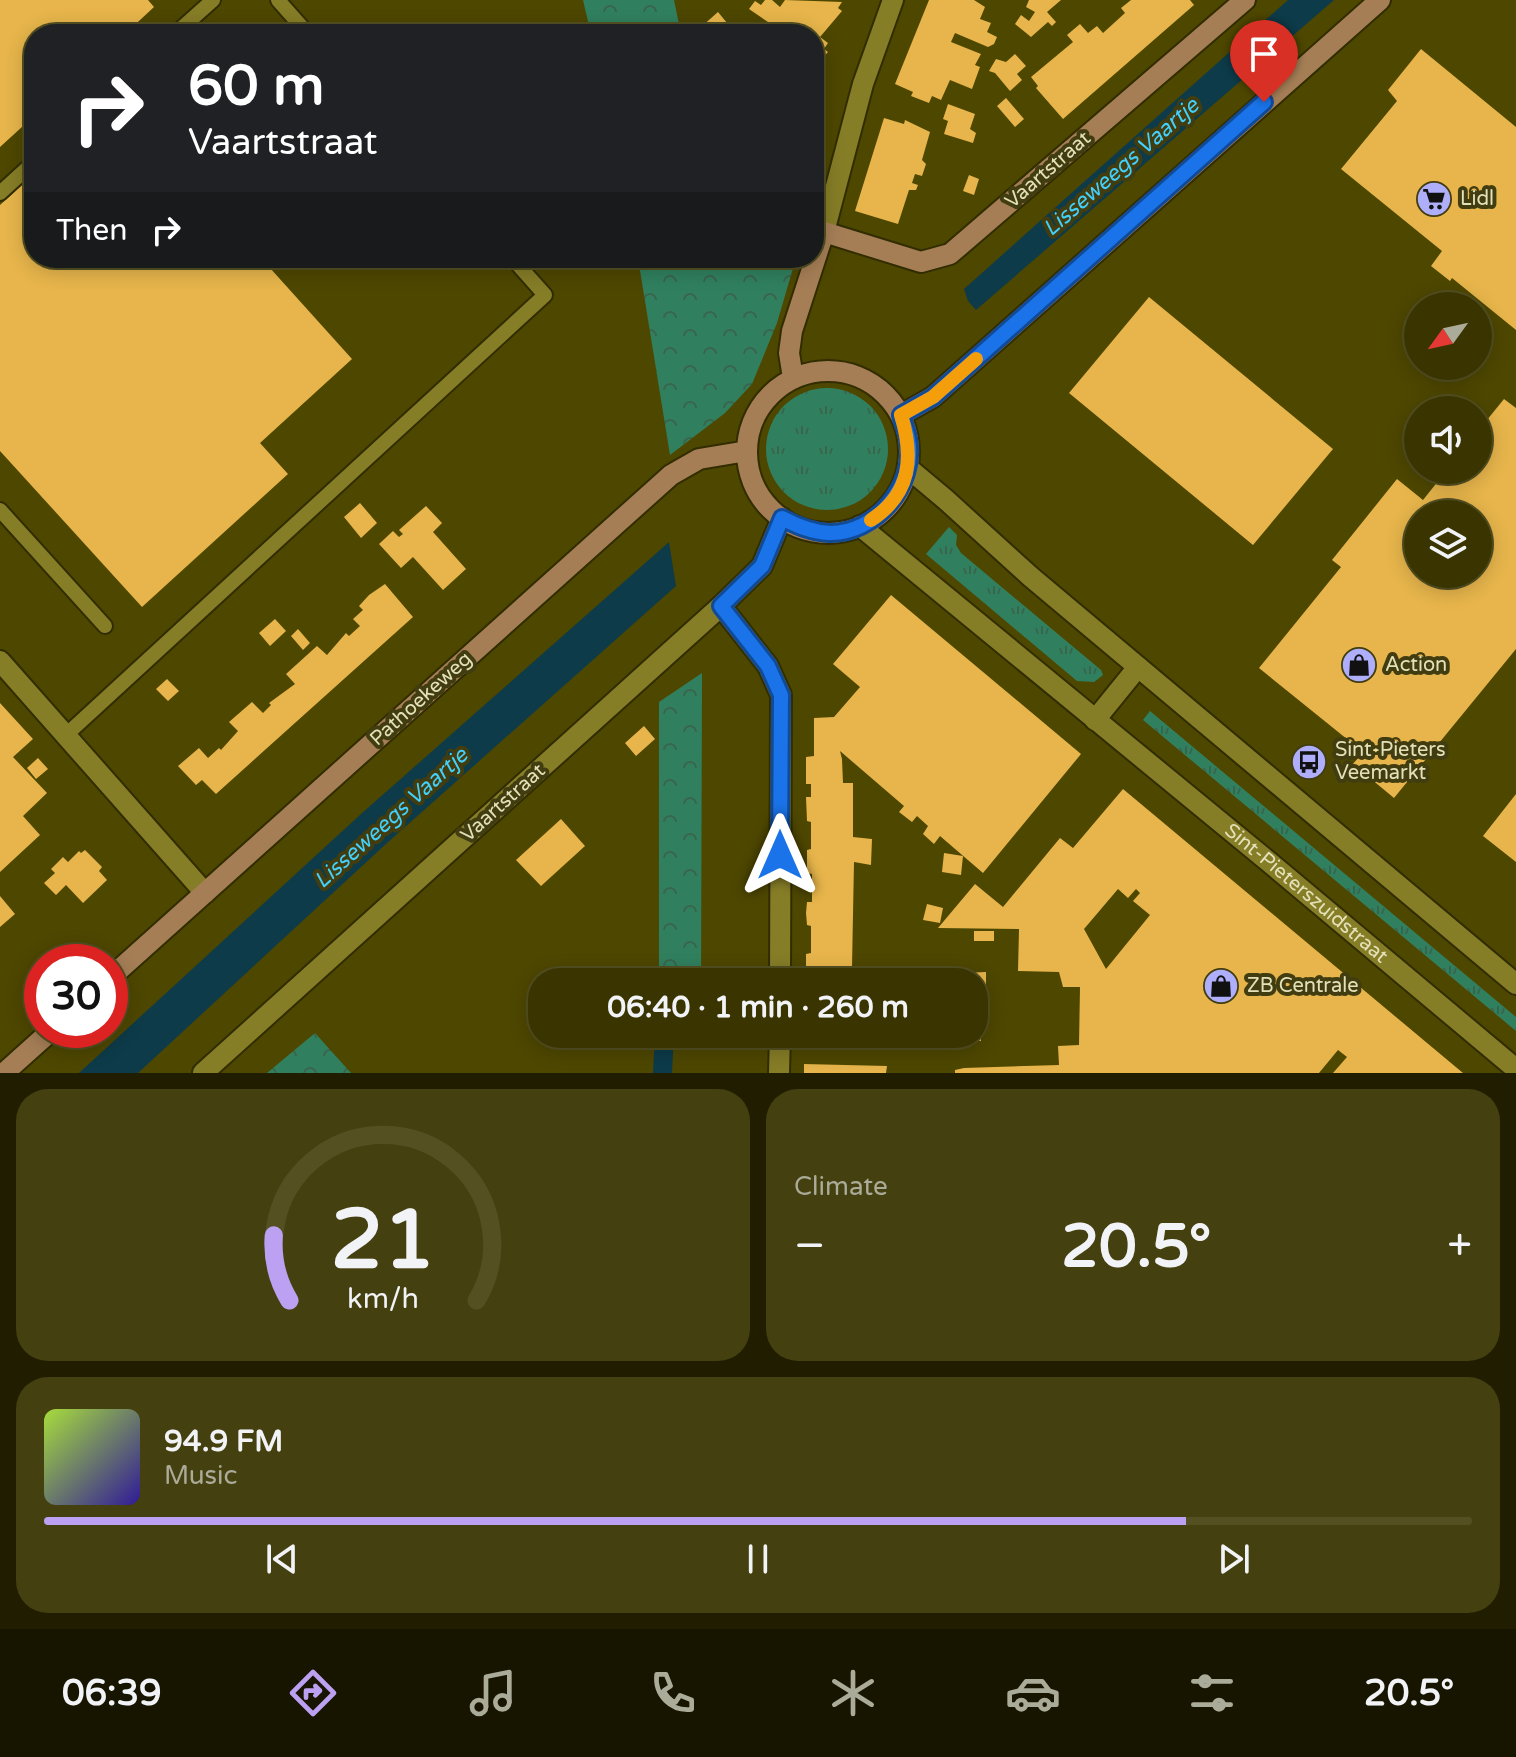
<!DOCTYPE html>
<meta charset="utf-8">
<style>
body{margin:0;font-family:"Varela Round",sans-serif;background:#45400f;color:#f1f3f6;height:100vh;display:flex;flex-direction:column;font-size:30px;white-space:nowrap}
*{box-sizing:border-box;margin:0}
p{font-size:26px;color:#abab99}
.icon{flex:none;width:44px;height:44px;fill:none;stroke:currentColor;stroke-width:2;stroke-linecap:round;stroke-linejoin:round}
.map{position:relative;height:1073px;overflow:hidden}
.details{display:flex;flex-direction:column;gap:16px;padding:16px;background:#201d00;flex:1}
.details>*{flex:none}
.top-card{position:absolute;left:24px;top:24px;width:800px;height:244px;border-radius:32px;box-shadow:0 4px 20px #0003,0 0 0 2px #545022;background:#202124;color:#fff;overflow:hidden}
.needle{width:52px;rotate:237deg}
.controls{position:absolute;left:1404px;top:292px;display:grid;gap:16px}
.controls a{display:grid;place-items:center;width:88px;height:88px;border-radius:50%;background:#3a3500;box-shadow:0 4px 20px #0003,0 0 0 2px #545022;font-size:40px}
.speed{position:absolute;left:24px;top:944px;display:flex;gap:16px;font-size:40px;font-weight:700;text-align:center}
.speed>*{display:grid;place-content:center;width:104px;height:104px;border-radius:50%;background:#3a3500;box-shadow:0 4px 20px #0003,0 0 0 2px #545022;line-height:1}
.speed .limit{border:12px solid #d22;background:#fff;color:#111}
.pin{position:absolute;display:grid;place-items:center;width:68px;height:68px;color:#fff;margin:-82px -34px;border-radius:50% 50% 50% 0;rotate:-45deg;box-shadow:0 0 8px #0007}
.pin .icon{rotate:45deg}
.me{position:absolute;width:88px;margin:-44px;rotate:0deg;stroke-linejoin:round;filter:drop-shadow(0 0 6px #0008)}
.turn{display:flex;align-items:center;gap:28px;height:168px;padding:0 32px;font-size:36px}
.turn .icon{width:104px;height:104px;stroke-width:2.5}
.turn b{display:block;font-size:56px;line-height:68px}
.then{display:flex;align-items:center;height:76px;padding:0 32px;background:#0003;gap:16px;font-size:30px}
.big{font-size:60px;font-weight:800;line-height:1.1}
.details .widget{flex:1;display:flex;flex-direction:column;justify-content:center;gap:12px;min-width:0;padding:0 28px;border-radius:32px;background:#45400f}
.details .dial{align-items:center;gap:0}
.dial svg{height:208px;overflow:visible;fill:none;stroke:#545022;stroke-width:7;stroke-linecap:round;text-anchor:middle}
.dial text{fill:#f1f3f6;stroke:none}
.song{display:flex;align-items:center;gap:24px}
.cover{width:96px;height:96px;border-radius:12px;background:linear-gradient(135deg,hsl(80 70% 55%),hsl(250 70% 35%))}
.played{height:8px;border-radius:4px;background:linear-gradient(90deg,#bca0f2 80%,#545022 80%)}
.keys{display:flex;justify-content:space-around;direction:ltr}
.heat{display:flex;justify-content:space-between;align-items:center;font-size:44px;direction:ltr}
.details .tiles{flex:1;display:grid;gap:16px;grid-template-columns:1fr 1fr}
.widget:last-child{grid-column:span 2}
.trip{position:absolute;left:528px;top:968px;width:460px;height:80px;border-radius:32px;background:#3a3500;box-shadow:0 4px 20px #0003,0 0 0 2px #545022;font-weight:800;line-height:80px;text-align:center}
.tab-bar{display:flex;height:128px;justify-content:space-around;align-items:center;background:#171500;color:#abab99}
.tab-bar .icon{width:56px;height:56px}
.tab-bar .on{color:#bca0f2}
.tab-bar b{font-size:36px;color:#f1f3f6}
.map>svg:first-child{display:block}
.grass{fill:url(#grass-tufts)}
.forest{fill:url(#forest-crowns)}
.water{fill:#0d3b49}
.building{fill:#e7b54b;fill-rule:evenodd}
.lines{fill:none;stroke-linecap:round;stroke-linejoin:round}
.service-casing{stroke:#322d00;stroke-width:18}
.minor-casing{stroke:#322d00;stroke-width:24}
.secondary-casing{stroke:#322d00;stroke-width:24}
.service{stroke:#867d27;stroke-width:14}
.minor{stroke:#867d27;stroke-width:20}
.secondary{stroke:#a57e56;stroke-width:20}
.route-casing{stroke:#114b97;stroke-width:20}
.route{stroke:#1a73e8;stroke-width:14}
.slow{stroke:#f59e0b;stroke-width:14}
.labels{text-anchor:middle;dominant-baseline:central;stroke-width:8;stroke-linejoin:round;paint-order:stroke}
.street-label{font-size:20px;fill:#e4e1b9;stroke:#413d10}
.poi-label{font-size:20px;fill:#e4e1b9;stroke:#413d10;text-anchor:start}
.water-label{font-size:22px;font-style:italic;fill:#44d0fc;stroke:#413d10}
</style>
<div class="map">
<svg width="1516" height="1073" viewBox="0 0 1516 1073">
<defs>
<pattern id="grass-tufts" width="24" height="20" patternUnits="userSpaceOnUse" patternTransform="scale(2)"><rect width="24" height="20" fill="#30805f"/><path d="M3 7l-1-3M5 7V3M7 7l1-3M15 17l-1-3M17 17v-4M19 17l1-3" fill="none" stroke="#39654d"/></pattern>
<pattern id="forest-crowns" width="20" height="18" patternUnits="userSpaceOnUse" patternTransform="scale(2)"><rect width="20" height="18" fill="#30805f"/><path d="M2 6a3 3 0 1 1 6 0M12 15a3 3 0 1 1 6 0" fill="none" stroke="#39654d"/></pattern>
</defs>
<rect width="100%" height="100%" fill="#4e4700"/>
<path class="grass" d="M766 449a61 61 0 1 1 122 0a61 61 0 1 1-122 0Z
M949,527L957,535L956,545L961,553L1101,670L1103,675L1094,682L1077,681L926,554Z
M1150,711L1516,1017V1031L1143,720Z"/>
<path class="forest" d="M583,0H674L681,34H591Z
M638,258H796L777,323L752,384L725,413L670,455Z
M702,673L701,982H659V702Z
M315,1033L351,1073H267Z"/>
<path class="water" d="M1288,0H1334L976,310L968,301L964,289Z
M669,542L676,586L387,843L138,1073H79L361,814Z
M655,1034H674L672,1073H653Z"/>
<path class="building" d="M0,0H148L154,7L125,34H34V116L0,147Z
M765,0H772L780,7L785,0L842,2L838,8L842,11L820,37L828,43L824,49L828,52L814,67V34H768L762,30L768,22L749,9L755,1L761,5Z
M929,0H974L985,7L980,19L991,23L987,32L997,37L994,44L988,47L955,33L951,42L981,54L975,65L980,67L972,89L950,80L941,100L932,96L929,103L911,96L913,92L895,84Z
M1029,0H1061L1047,12L1056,22L1052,26L1048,22L1031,37L1015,24L1021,15L1029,21L1035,12L1026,7Z
M1131,0H1190L1194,5L1063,119L1036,88L1038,86L1031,77L1073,42L1067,35L1080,24L1088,33L1097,26L1103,33L1125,13L1121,8Z
M718,12L732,29L726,34H707L701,27Z
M1421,49L1516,127V330L1452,278L1450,281L1431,266L1442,251L1341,169L1397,101L1388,90Z
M1015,54L1026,66L1017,74L1022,80L1010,91L995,73L989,71L996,59L1006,62Z
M1006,98L1024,119L1015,127L997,106Z
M948,104L975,114L970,129L976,133L973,143L944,134L948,121L943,119Z
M884,118L904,124L905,120L930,132L922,160L926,164L922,176L915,174L912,183L918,185L916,190H909L898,224L855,211Z
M969,175L979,179L974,195L963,191Z
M24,183L34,195V258H261L352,359L260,443L288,474L142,607L0,451V205Z
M1149,297L1333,449L1253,545L1069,393Z
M1504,399L1516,408V649L1394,798L1353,764L1363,752L1259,668L1341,567L1332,560L1397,479L1423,500L1447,470H1478V431ZM1418,514H1478V574H1418Z
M360,503L377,523L361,538L344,517Z
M426,506L442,523L433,532L466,569L443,590L413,557L401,568L379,544L393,531L399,537L403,534L399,530Z
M385,584L413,617L216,794L202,780L196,785L178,766L199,748L208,758L219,748L221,750L238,731L229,722L252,702L263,713L271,705L269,703L295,684L286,674L317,646L327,655L346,633L349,636L360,626L353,619L363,610L359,606L369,595Z
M891,595L1081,754L983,873L940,836L934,844L923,834L928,826L917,816L912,822L899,812L904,806L840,751L842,759L843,783H853V837L872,839L871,865L854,862L852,967H865L864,982H811V978L806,977V954L811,953V926L807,925L806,913L807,902H812V874L807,873V850L811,849V822L807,821L806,797H811V784H806V757L814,756V718L834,717L860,687L833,664Z
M275,619L286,631L270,646L259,633Z
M298,629L310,643L303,650L291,636Z
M167,679L179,691L168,701L156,689Z
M0,703L33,739L13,757L47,793L23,816L40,835L0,872Z
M644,726L655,739L636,756L625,743Z
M38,758L48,769L36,779L27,768Z
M1123,789L1463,1073H1333L1347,1057L1338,1050L1319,1073H955V1070L964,1068L1059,1065L1058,1046L1079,1045L1080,987H1063L1059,972L1018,971L1019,929L938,928L975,884L1003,907L1060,838L1073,848ZM1118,889L1128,898L1136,889L1140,893L1133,901L1150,915L1106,969L1084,929Z
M1516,794V862L1483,836Z
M561,819L585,846L541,886L516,860Z
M85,850L102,867L99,871L107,880L83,903L66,885L56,895L44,883L55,873L51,869L63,857L68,862L79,851L81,853Z
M944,853L963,856L961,875L942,872Z
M0,896L15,914L0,927Z
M927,904L943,908L940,923L923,920Z
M974,931H994V941H974Z
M986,972V986H974V982H964V973Z
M974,1027H981V1041H959V1034H974Z
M810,1034H864V1045L810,1044Z
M804,1064L887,1066L886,1073H804Z"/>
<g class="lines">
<g class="service-casing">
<path id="service" d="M278,0L308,34
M175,34L213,0
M0,193L34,162
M0,510L105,626
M66,735L545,295L512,258"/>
</g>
<g class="minor-casing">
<g id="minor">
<path d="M824,232L863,84L893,0"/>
<path d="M908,468L945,499L1031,577L1516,984"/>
<path id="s1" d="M860,526L1269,862L1516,1069"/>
<path d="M721,606L768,666L781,695L780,982"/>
<path d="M0,661L205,893"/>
<path d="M1095,720L1138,667"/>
<path d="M203,1073L721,606L762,566L782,518"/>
<path d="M779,1073L780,1034"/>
</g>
</g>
<g class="secondary-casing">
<path id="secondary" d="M747 452a81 81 0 1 1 162 0a81 81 0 1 1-162 0Z
M793,378L789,353L792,331L824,232L921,262L950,254L1245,0
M901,415L933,397L1380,0
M110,978L671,475L699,459L747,451
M4,1073L52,1030"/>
</g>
<use href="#service" class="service"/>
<use href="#minor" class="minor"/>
<use href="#secondary" class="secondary"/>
</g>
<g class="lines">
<g class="route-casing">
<path id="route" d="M780,855L781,695L768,666L721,606L762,566L782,518C797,526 811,532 829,533C876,534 917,485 908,439C907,431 903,423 901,415L933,397L1264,102"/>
</g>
<use href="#route" class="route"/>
<path class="slow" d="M871,520C911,494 914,457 901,415L933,397L976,359"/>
</g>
<defs>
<g id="supermarket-disc" transform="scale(1.8)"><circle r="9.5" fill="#aeaefb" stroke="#413d10"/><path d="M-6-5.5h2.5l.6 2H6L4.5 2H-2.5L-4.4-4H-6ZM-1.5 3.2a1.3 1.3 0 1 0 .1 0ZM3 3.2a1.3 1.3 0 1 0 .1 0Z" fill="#111"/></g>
<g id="shop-disc" transform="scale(1.8)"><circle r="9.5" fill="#aeaefb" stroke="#413d10"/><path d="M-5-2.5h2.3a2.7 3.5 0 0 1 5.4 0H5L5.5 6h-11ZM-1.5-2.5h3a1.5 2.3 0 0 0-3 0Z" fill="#111"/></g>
<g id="bus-disc" transform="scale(1.8)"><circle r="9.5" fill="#aeaefb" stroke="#413d10"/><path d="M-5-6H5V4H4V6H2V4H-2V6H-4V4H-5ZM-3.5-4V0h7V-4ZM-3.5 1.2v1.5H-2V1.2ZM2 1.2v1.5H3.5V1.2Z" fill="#111"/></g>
</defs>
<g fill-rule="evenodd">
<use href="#supermarket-disc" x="1434" y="199"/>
<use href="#shop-disc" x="1359" y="665"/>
<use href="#bus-disc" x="1309" y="762"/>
<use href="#shop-disc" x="1221" y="986"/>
</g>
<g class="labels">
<g class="street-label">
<text transform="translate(1048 170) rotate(-41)">Vaartstraat</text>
<text transform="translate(421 699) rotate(-42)">Pathoekeweg</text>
<text transform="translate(503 803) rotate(-42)">Vaartstraat</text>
<text stroke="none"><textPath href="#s1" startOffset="578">Sint-Pieterszuidstraat</textPath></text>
</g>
<g class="poi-label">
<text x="1460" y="199">Lidl</text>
<text x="1385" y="665">Action</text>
<text x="1335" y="750">Sint-Pieters<tspan x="1335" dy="23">Veemarkt</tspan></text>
<text x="1247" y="986">ZB Centrale</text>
</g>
<g class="water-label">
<text transform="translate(1121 167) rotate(-41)">Lisseweegs Vaartje</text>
<text transform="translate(391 818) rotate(-42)">Lisseweegs Vaartje</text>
</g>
</g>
</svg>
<div class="controls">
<a><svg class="needle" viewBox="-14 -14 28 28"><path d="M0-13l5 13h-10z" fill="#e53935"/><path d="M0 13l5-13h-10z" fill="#abab99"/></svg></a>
<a><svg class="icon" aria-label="sound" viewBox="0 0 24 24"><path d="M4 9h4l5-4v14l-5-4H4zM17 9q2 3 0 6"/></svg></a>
<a><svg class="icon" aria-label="layers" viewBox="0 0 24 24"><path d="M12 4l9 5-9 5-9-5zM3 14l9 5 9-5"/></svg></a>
</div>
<div class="speed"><div class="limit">30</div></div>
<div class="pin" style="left:1264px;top:102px;background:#d93025"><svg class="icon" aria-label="arrive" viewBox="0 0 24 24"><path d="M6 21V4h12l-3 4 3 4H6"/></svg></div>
<svg class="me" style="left:780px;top:855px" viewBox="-20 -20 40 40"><path d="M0-17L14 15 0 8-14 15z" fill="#1a73e8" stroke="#fff" stroke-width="4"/></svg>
<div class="trip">06:40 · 1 min · 260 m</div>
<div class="top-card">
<div class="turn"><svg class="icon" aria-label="right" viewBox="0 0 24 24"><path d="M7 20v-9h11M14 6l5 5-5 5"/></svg><div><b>60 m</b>Vaartstraat</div></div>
<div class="then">Then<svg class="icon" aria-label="right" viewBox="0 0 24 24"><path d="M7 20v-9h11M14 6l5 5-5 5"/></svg></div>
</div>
</div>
<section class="details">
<div class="tiles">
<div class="widget dial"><svg viewBox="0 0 100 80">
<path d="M14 69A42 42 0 1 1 86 69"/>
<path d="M14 69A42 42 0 0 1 8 44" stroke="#bca0f2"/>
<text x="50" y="56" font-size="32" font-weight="700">21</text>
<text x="50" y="72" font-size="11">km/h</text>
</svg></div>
<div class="widget"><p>Climate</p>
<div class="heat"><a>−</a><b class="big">20.5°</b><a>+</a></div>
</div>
<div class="widget">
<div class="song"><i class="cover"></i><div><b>94.9 FM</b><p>Music</p></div></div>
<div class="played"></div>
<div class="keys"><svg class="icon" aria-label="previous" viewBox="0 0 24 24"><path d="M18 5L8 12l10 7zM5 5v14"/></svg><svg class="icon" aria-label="pause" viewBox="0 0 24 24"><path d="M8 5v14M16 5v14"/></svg><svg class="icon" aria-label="next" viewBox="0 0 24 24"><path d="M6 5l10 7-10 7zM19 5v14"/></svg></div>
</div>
</div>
</section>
<nav class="tab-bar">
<b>06:39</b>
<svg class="icon on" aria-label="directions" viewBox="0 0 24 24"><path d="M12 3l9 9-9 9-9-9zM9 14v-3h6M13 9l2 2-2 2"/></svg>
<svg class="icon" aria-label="music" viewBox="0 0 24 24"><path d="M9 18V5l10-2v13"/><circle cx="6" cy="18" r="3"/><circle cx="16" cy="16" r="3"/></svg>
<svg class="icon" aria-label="phone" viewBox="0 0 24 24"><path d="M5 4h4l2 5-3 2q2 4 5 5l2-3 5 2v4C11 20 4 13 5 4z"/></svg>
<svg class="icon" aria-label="climate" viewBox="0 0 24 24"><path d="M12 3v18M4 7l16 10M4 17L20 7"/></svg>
<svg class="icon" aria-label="car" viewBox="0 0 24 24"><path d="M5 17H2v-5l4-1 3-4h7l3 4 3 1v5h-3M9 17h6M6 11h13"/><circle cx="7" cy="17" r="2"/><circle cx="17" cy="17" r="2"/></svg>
<svg class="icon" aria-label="filters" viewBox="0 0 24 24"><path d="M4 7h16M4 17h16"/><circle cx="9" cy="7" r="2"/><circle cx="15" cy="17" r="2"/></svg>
<b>20.5°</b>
</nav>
